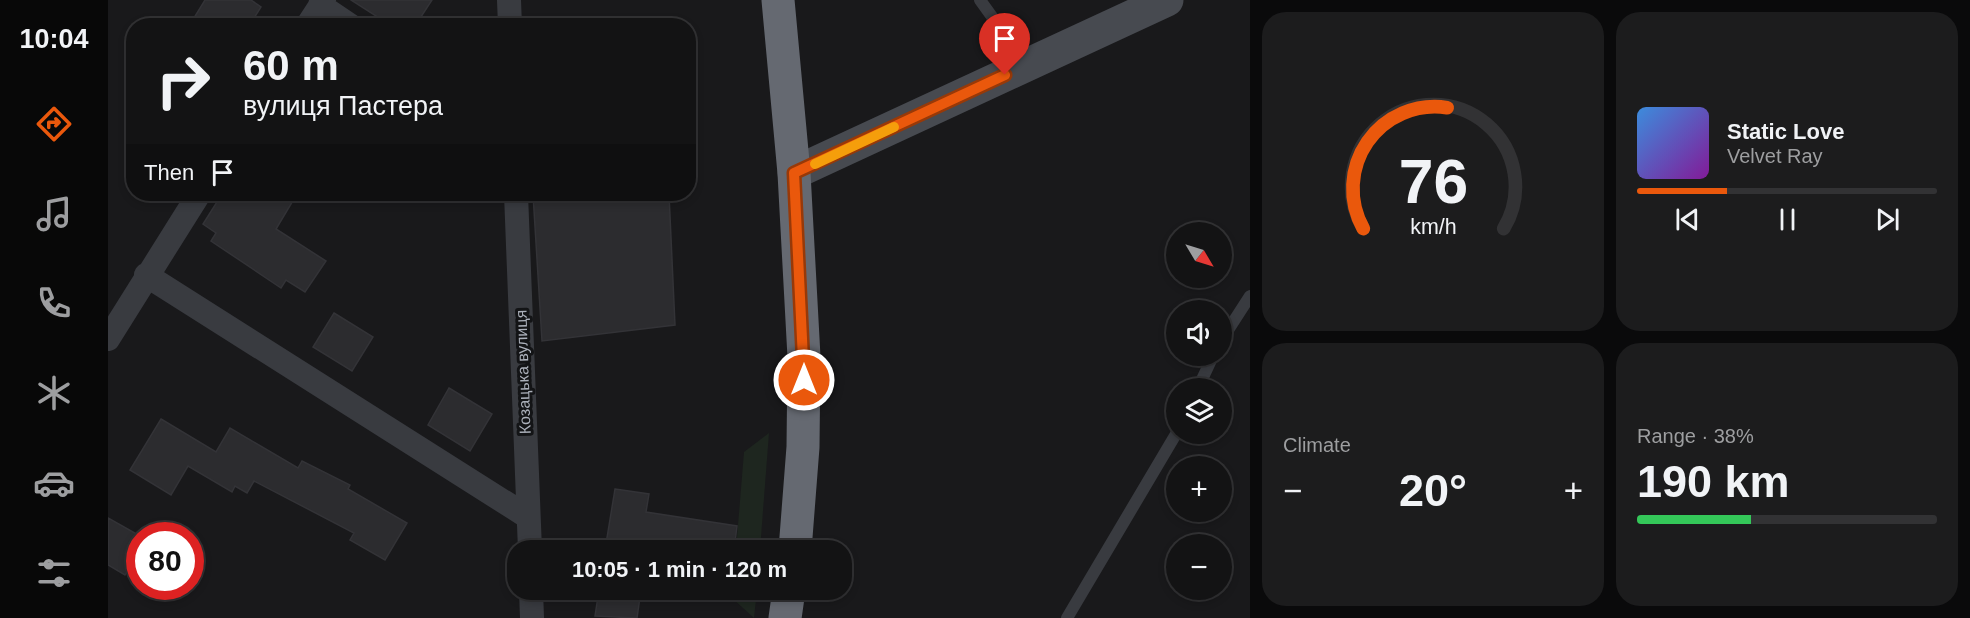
<!DOCTYPE html>
<meta charset="utf-8">
<style>
body{margin:0;font-family:Helvetica,sans-serif;background:#1c1c1d;color:#f1f3f6;height:100vh;display:flex;flex-direction:column;font-size:22px;white-space:nowrap}
*{box-sizing:border-box;margin:0}
p{font-size:20px;color:#9d9ea0}
.icon{flex:none;width:33px;height:33px;fill:none;stroke:currentColor;stroke-width:2;stroke-linecap:round;stroke-linejoin:round}
.map{position:relative;flex:1;overflow:hidden}
.drawer{display:flex;flex-direction:column;gap:12px;padding:12px;background:#0a0a0b;width:720px}
.drawer>*{flex:none}
.top-card{position:absolute;left:18px;top:18px;width:570px;height:183px;border-radius:24px;box-shadow:0 3px 9px #0003,0 0 0 2px #323234;background:#131314;color:#f1f3f6;overflow:hidden}
.needle{width:39px;rotate:128deg}
.buttons{position:absolute;left:1058px;top:222px;display:grid;gap:12px}
.buttons a{display:grid;place-items:center;width:66px;height:66px;border-radius:50%;background:#131314;box-shadow:0 3px 9px #0003,0 0 0 2px #323234;font-size:30px}
.speed{position:absolute;left:18px;top:522px;display:flex;gap:12px;font-size:30px;font-weight:700;text-align:center}
.speed>*{display:grid;place-content:center;width:78px;height:78px;border-radius:50%;background:#131314;box-shadow:0 3px 9px #0003,0 0 0 2px #323234;line-height:1}
.speed .limit{border:9px solid #d22;background:#fff;color:#111}
.pin{position:absolute;display:grid;place-items:center;width:51px;height:51px;color:#fff;margin:-62px -26px;border-radius:50% 50% 50% 0;rotate:-45deg;box-shadow:0 0 6px #0007}
.pin .icon{rotate:45deg}
.me{position:absolute;width:66px;margin:-33px;rotate:0deg;stroke-linejoin:round;filter:drop-shadow(0 0 4px #0008)}
.turn{display:flex;align-items:center;gap:21px;height:126px;padding:0 18px;font-size:27px}
.turn .icon{width:78px;height:78px;stroke-width:2.5}
.turn b{display:block;font-size:42px;line-height:51px}
.then{display:flex;align-items:center;height:57px;padding:0 18px;background:#0003;gap:12px;font-size:22px}
.big{font-size:45px;font-weight:700;line-height:1.1}
.drawer .widget{flex:1;display:flex;flex-direction:column;justify-content:center;gap:9px;min-width:0;padding:0 21px;border-radius:24px;background:#1c1c1d}
.drawer .dial{align-items:center;gap:0}
.dial svg{height:156px;overflow:visible;fill:none;stroke:#323234;stroke-width:7;stroke-linecap:round;text-anchor:middle}
.dial text{fill:#f1f3f6;stroke:none}
.song{display:flex;align-items:center;gap:18px}
.cover{width:72px;height:72px;border-radius:9px;background:linear-gradient(135deg,hsl(210 70% 55%),hsl(290 70% 35%))}
.played{height:6px;border-radius:3px;background:linear-gradient(90deg,#ea580c 30%,#323234 30%)}
.keys{display:flex;justify-content:space-around;direction:ltr}
.heat{display:flex;justify-content:space-between;align-items:center;font-size:33px;direction:ltr}
.charge{height:9px;border-radius:4px;background:linear-gradient(90deg,#34c759 38%,#323234 0)}
.drawer .tiles{flex:1;display:grid;gap:12px;grid-template-columns:repeat(2,1fr)}
.trip{position:absolute;left:399px;top:540px;width:345px;height:60px;border-radius:24px;background:#131314;box-shadow:0 3px 9px #0003,0 0 0 2px #323234;font-weight:700;line-height:60px;text-align:center}
main{display:flex;flex:1;min-height:0}
.tabs{display:flex;flex-direction:column;width:108px;justify-content:space-around;align-items:center;background:#080808;color:#9d9ea0}
.tabs .icon{width:42px;height:42px}
.tabs .active{color:#ea580c}
.tabs b{font-size:27px;color:#f1f3f6}
.map>svg:first-child{display:block}
.green{fill:#1e261f}
.building{fill:#2c2c2f;stroke:#333337;stroke-width:1.5}
.lines{fill:none;stroke-linecap:round;stroke-linejoin:round}
.lane{stroke:#393b40;stroke-width:12}
.street{stroke:#393b40;stroke-width:24}
.secondary{stroke:#474a50;stroke-width:33}
.highway{stroke:#656971;stroke-width:33}
.route-casing{stroke:#983908;stroke-width:15}
.route{stroke:#ea580c;stroke-width:10}
.slow{stroke:#f59e0b;stroke-width:10}
.labels{text-anchor:middle;dominant-baseline:central;stroke-width:6;stroke-linejoin:round;paint-order:stroke}
.street-label{font-size:16px;fill:#abb0ba;stroke:#131416}
</style>
<main>
<nav class="tabs">
<b>10:04</b>
<svg class="icon active" aria-label="directions" viewBox="0 0 24 24"><path d="M12 3l9 9-9 9-9-9zM9 14v-3h6M13 9l2 2-2 2"/></svg>
<svg class="icon" aria-label="music" viewBox="0 0 24 24"><path d="M9 18V5l10-2v13"/><circle cx="6" cy="18" r="3"/><circle cx="16" cy="16" r="3"/></svg>
<svg class="icon" aria-label="phone" viewBox="0 0 24 24"><path d="M5 4h4l2 5-3 2q2 4 5 5l2-3 5 2v4C11 20 4 13 5 4z"/></svg>
<svg class="icon" aria-label="climate" viewBox="0 0 24 24"><path d="M12 3v18M4 7l16 10M4 17L20 7"/></svg>
<svg class="icon" aria-label="car" viewBox="0 0 24 24"><path d="M5 17H2v-5l4-1 3-4h7l3 4 3 1v5h-3M9 17h6M6 11h13"/><circle cx="7" cy="17" r="2"/><circle cx="17" cy="17" r="2"/></svg>
<svg class="icon" aria-label="filters" viewBox="0 0 24 24"><path d="M4 7h16M4 17h16"/><circle cx="9" cy="7" r="2"/><circle cx="15" cy="17" r="2"/></svg>
</nav>
<div class="map">
<svg width="1142" height="618" viewBox="0 0 1142 618">
<rect width="100%" height="100%" fill="#19191b"/>
<path class="green" d="M661,433L652,550H628L636,452Z
M624,590H649L646,618L623,597Z"/>
<path class="building" d="M97,0H143L153,7L141,26H81Z
M243,0H324L307,26H297L286,18L282,25Z
M114,194H189L168,229L218,261L197,292L178,280L173,288L103,241L108,233L95,224Z
M425,194H561L567,325L434,341Z
M226,313L265,337L244,371L205,347Z
M341,388L384,414L362,451L320,425Z
M53,419L108,452L122,428L190,468L194,461L242,485L240,489L299,523L277,560L242,540L246,533L146,481L139,493L127,486L124,492L80,466L63,495L22,470Z
M507,489L541,494L538,512L629,526L626,550H497Z
M0,518L32,536V550L17,575L0,565Z
M491,590H533L529,618L487,616Z"/>
<g class="lines">
<path class="lane" d="M872,0L918,64
M1113,341L1142,296
M1090,388L1105,356
M959,618L1068,434"/>
<path class="street" d="M401,0L402,26
M212,5L243,26
M199,26L216,0
M408,194L422,550
M38,275L420,517
M0,339L91,194
M423,590L424,618"/>
<path class="secondary" d="M686,173L1059,0"/>
<path class="highway" d="M670,0L686,173L696,357L695,447L687,550
M677,618L681,590"/>
</g>
<g class="lines">
<g class="route-casing">
<path id="route" d="M696,380L686,173L897,75"/>
</g>
<use href="#route" class="route"/>
<path class="slow" d="M707,164L786,127"/>
</g>
<g class="labels">
<g class="street-label">
<text transform="translate(415 372) rotate(-92)">Козацька вулиця</text>
</g>
</g>
</svg>
<div class="buttons">
<a><svg class="needle" viewBox="-14 -14 28 28"><path d="M0-13l5 13h-10z" fill="#e53935"/><path d="M0 13l5-13h-10z" fill="#9d9ea0"/></svg></a>
<a><svg class="icon" aria-label="sound" viewBox="0 0 24 24"><path d="M4 9h4l5-4v14l-5-4H4zM17 9q2 3 0 6"/></svg></a>
<a><svg class="icon" aria-label="layers" viewBox="0 0 24 24"><path d="M12 4l9 5-9 5-9-5zM3 14l9 5 9-5"/></svg></a>
<a>+</a>
<a>−</a>
</div>
<div class="speed"><div class="limit">80</div></div>
<div class="pin" style="left:897px;top:75px;background:#d93025"><svg class="icon" aria-label="arrive" viewBox="0 0 24 24"><path d="M6 21V4h12l-3 4 3 4H6"/></svg></div>
<svg class="me" style="left:696px;top:380px" viewBox="-20 -20 40 40"><circle r="17" fill="#ea580c" stroke="#fff" stroke-width="3"/><path d="M0-11L8 9 0 5-8 9z" fill="#fff"/></svg>
<div class="trip">10:05 · 1 min · 120 m</div>
<div class="top-card">
<div class="turn"><svg class="icon" aria-label="right" viewBox="0 0 24 24"><path d="M7 20v-9h11M14 6l5 5-5 5"/></svg><div><b>60 m</b>вулиця Пастера</div></div>
<div class="then">Then<svg class="icon" aria-label="arrive" viewBox="0 0 24 24"><path d="M6 21V4h12l-3 4 3 4H6"/></svg></div>
</div>
</div>
<section class="drawer">
<div class="tiles">
<div class="widget dial"><svg viewBox="0 0 100 80">
<path d="M14 69A42 42 0 1 1 86 69"/>
<path d="M14 69A42 42 0 0 1 57 7" stroke="#ea580c"/>
<text x="50" y="56" font-size="32" font-weight="700">76</text>
<text x="50" y="72" font-size="11">km/h</text>
</svg></div>
<div class="widget">
<div class="song"><i class="cover"></i><div><b>Static Love</b><p>Velvet Ray</p></div></div>
<div class="played"></div>
<div class="keys"><svg class="icon" aria-label="previous" viewBox="0 0 24 24"><path d="M18 5L8 12l10 7zM5 5v14"/></svg><svg class="icon" aria-label="pause" viewBox="0 0 24 24"><path d="M8 5v14M16 5v14"/></svg><svg class="icon" aria-label="next" viewBox="0 0 24 24"><path d="M6 5l10 7-10 7zM19 5v14"/></svg></div>
</div>
<div class="widget"><p>Climate</p>
<div class="heat"><a>−</a><b class="big">20°</b><a>+</a></div>
</div>
<div class="widget"><p>Range · 38%</p><b class="big">190 km</b><div class="charge"></div></div>
</div>
</section>
</main>
